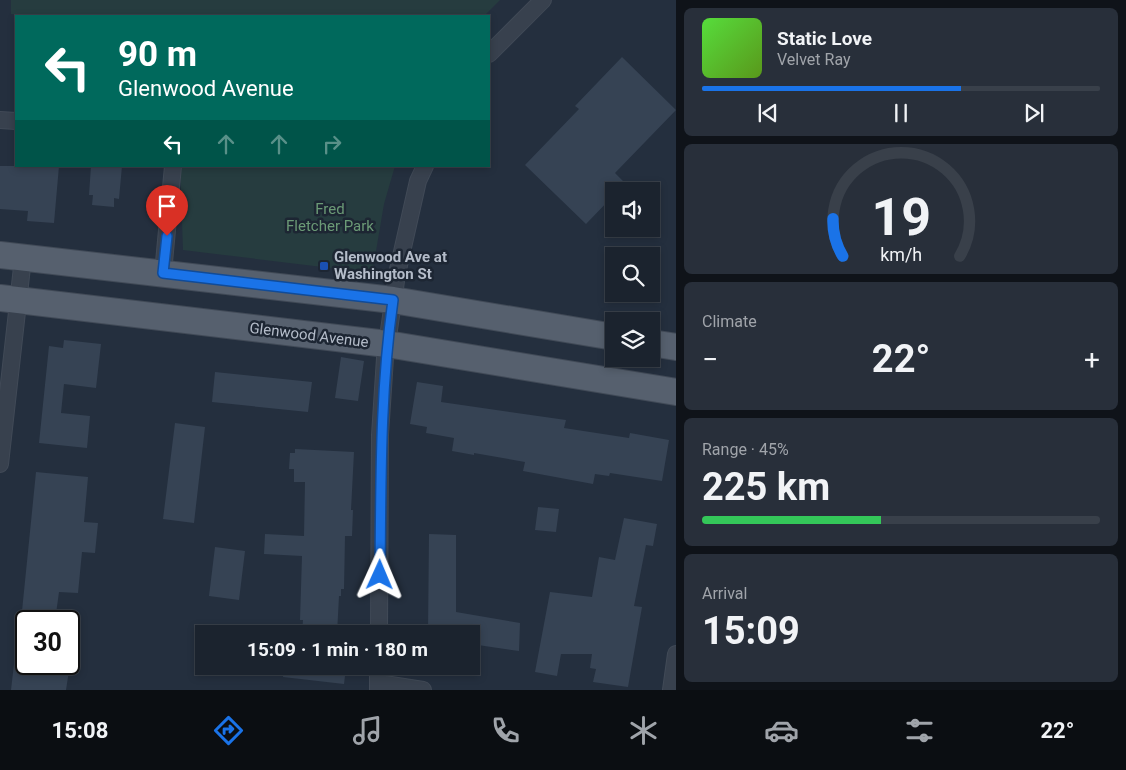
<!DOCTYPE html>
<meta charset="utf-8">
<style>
body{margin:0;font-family:Roboto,sans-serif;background:#282f3a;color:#f1f3f6;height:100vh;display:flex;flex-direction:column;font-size:19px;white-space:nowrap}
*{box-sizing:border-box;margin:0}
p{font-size:16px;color:#a0a4aa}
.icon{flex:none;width:28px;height:28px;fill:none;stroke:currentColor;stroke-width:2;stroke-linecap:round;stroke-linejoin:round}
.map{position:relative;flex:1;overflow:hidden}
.details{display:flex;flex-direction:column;gap:8px;padding:8px;background:#0f1319;width:450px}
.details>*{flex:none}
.hud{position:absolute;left:15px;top:15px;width:475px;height:152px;border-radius:0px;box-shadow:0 2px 8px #0003,0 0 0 1px #39404a;background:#00695c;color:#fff;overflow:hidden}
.buttons{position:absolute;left:605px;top:182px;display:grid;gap:10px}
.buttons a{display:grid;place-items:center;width:55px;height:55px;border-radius:0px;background:#1b232e;box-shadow:0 2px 8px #0003,0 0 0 1px #39404a;font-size:25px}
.speed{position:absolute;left:15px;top:610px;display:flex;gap:10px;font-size:25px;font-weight:700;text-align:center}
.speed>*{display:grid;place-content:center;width:65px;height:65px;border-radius:50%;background:#1b232e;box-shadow:0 2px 8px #0003,0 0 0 1px #39404a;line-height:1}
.speed .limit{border:2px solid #111;border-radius:8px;background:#fff;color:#111}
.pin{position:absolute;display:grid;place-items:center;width:42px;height:42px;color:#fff;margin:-51px -21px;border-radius:50% 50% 50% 0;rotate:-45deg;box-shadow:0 0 5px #0007}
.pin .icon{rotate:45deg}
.me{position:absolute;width:55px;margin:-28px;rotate:1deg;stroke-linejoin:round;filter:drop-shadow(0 0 4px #0008)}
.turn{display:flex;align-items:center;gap:18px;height:105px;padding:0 20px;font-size:22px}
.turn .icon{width:65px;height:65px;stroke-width:2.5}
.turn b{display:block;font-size:35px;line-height:42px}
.lanes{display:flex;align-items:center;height:48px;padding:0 20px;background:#0003;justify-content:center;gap:25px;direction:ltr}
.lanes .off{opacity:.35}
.big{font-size:38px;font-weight:700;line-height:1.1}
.details .tile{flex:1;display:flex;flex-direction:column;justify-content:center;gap:8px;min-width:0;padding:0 18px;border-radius:8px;background:#282f3a}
.details .dial{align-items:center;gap:0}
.dial svg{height:130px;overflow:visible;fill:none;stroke:#39404a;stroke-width:7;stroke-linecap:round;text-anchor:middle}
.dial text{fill:#f1f3f6;stroke:none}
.song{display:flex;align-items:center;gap:15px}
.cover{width:60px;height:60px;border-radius:8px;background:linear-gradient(135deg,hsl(110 70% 55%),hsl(90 70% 35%))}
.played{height:5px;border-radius:2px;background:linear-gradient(90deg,#1a73e8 65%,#39404a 65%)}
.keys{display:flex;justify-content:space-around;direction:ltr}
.heat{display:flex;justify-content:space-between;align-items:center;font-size:28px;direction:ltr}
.charge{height:8px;border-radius:4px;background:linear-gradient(90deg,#34c759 45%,#39404a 0)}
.trip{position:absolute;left:195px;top:625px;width:285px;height:50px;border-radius:0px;background:#1b232e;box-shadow:0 2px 8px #0003,0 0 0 1px #39404a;font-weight:700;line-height:50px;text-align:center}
.dock{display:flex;height:80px;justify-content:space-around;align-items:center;background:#0b0e12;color:#a0a4aa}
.dock .icon{width:35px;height:35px}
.dock .selected{color:#1a73e8}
.dock b{font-size:22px;color:#f1f3f6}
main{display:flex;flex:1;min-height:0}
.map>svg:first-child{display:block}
.green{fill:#263c3f}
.building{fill:#364354}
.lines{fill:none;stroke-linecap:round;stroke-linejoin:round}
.street-casing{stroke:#414a57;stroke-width:18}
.primary-casing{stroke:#414a57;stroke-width:28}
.street{stroke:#38414e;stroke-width:16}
.primary{stroke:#56606e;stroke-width:26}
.route-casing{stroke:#114b97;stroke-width:12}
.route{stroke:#1a73e8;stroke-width:9}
.transit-dot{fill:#1a4fb4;stroke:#1d2633;stroke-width:2}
.labels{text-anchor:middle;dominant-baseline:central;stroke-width:5;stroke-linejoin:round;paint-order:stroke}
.park-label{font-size:15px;fill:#6b9a76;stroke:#1d2633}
.poi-label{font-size:15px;font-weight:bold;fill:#b4bcc9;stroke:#1d2633;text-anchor:start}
.street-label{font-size:15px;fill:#b4bcc9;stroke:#1d2633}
</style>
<main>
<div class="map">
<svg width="676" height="690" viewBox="0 0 676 690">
<rect width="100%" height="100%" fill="#242f3e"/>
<path class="green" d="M11,0H500L484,16H29L11,14Z
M180,166H395L384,204L373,269L364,272L183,250Z"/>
<path class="building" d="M622,57L676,110L615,173L625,183L618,191H614V195L586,224L525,165L579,109L575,106Z
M0,166H59L54,223L27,221L28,211L0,209Z
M91,166H122L119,199L114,198V207L92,205L93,195H89Z
M64,340L101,344L96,388L64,384L61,413L90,416L87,448L39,443L49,346L63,348Z
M341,357L364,361L358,401L335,398Z
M215,372L312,382L308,412L212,402Z
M417,382L443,386L441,402L566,420L564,428L629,438L630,433L669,440L662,481L610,473L609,476L595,474L593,484L523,471L525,462L474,453V455L452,451L454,438L426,433L427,427L410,424Z
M175,423L205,427L194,523L163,519Z
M295,449L354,452L351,510H353L352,536H345L344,589H341V596H339L337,634H302L303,620H300L302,556L264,554L265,534L304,536L305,482H294V469H289L290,453H295Z
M36,472L88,477L84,522L98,523L95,553L82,552L78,593L59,592L55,621H21Z
M538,507L559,509L556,532L535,530Z
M624,518L657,524L653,546L646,545L634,606L642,607L628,687L593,682L596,669L590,668L592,654H561L557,676L535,672L550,592L592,597L599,557L615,560Z
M429,534L456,535V612L520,623L519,651L471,644V634L428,633Z
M215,547L245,551L239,600L209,596Z
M14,664H70L66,690H11Z
M284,666H342L341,668H346L344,684L283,677Z"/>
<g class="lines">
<g class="street-casing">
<path id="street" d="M489,54L543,0
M0,120L16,121
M163,273L173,166
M0,464L23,258
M379,634L380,435L385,358L397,274L418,181L425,166
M378,683L423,690
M378,690V666
M671,690L676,654"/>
</g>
<g class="primary-casing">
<path id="primary" d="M0,255L393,300L614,337
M0,298L387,344L676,392
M651,343L676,347"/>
</g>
<use href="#street" class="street"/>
<use href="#primary" class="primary"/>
</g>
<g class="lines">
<g class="route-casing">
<path id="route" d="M167,236L163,273L393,300C380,393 381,481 380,575"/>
</g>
<use href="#route" class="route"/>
</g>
<rect class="transit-dot" x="319" y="261" width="10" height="10" rx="2.5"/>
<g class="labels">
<g class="park-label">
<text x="330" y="209">Fred<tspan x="330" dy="17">Fletcher Park</tspan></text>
</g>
<g class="poi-label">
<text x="334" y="257">Glenwood Ave at<tspan x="334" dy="17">Washington St</tspan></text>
</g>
<g class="street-label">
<text transform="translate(309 335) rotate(7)">Glenwood Avenue</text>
</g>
</g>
</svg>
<div class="buttons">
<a><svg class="icon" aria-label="sound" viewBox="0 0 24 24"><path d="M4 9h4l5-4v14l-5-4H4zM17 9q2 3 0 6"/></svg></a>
<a><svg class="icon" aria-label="search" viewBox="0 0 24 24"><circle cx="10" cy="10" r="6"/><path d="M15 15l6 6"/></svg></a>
<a><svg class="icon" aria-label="layers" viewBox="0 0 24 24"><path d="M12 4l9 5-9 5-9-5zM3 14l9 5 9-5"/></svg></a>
</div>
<div class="speed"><div class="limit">30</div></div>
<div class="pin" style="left:167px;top:236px;background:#d93025"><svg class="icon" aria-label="arrive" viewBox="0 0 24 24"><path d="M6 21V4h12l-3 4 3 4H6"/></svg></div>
<svg class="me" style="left:380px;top:575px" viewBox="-20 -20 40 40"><path d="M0-17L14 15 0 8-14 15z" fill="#1a73e8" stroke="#fff" stroke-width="4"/></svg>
<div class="trip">15:09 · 1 min · 180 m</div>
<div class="hud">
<div class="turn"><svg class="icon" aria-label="left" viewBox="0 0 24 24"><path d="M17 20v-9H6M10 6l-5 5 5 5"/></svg><div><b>90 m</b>Glenwood Avenue</div></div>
<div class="lanes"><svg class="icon" aria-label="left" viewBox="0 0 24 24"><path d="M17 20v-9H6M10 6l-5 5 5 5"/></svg><svg class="icon off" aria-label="ahead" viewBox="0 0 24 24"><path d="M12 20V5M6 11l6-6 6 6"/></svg><svg class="icon off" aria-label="ahead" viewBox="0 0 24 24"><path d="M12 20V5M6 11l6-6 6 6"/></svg><svg class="icon off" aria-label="right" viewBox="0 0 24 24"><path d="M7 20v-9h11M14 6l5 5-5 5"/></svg></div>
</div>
</div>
<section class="details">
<div class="tile">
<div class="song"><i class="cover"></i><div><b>Static Love</b><p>Velvet Ray</p></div></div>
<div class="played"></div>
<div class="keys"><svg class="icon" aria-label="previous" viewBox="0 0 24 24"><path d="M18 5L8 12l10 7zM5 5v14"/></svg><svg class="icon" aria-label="pause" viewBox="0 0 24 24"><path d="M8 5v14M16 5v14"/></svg><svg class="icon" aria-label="next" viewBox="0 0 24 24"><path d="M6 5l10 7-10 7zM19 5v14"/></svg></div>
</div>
<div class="tile dial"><svg viewBox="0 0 100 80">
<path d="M14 69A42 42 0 1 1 86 69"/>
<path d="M14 69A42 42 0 0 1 8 46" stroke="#1a73e8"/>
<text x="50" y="56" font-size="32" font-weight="700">19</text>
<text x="50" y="72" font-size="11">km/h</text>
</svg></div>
<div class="tile"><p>Climate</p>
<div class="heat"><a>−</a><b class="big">22°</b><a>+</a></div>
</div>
<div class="tile"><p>Range · 45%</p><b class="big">225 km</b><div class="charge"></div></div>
<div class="tile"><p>Arrival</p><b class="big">15:09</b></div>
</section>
</main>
<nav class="dock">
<b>15:08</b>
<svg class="icon selected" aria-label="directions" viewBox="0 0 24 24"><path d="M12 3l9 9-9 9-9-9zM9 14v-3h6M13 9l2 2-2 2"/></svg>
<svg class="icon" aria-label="music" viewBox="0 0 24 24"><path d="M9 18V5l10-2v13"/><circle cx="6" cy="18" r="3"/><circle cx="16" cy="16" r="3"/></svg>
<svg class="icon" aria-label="phone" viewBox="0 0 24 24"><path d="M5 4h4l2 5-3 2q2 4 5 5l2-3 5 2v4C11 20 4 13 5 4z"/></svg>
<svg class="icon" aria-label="climate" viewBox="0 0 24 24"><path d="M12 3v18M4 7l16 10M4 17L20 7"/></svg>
<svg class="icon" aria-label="car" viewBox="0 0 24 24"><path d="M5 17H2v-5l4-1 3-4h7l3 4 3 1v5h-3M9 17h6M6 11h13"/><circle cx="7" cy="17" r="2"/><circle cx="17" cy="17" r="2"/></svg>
<svg class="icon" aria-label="filters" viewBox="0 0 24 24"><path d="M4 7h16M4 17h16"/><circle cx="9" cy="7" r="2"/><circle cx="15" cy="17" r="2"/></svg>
<b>22°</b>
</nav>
